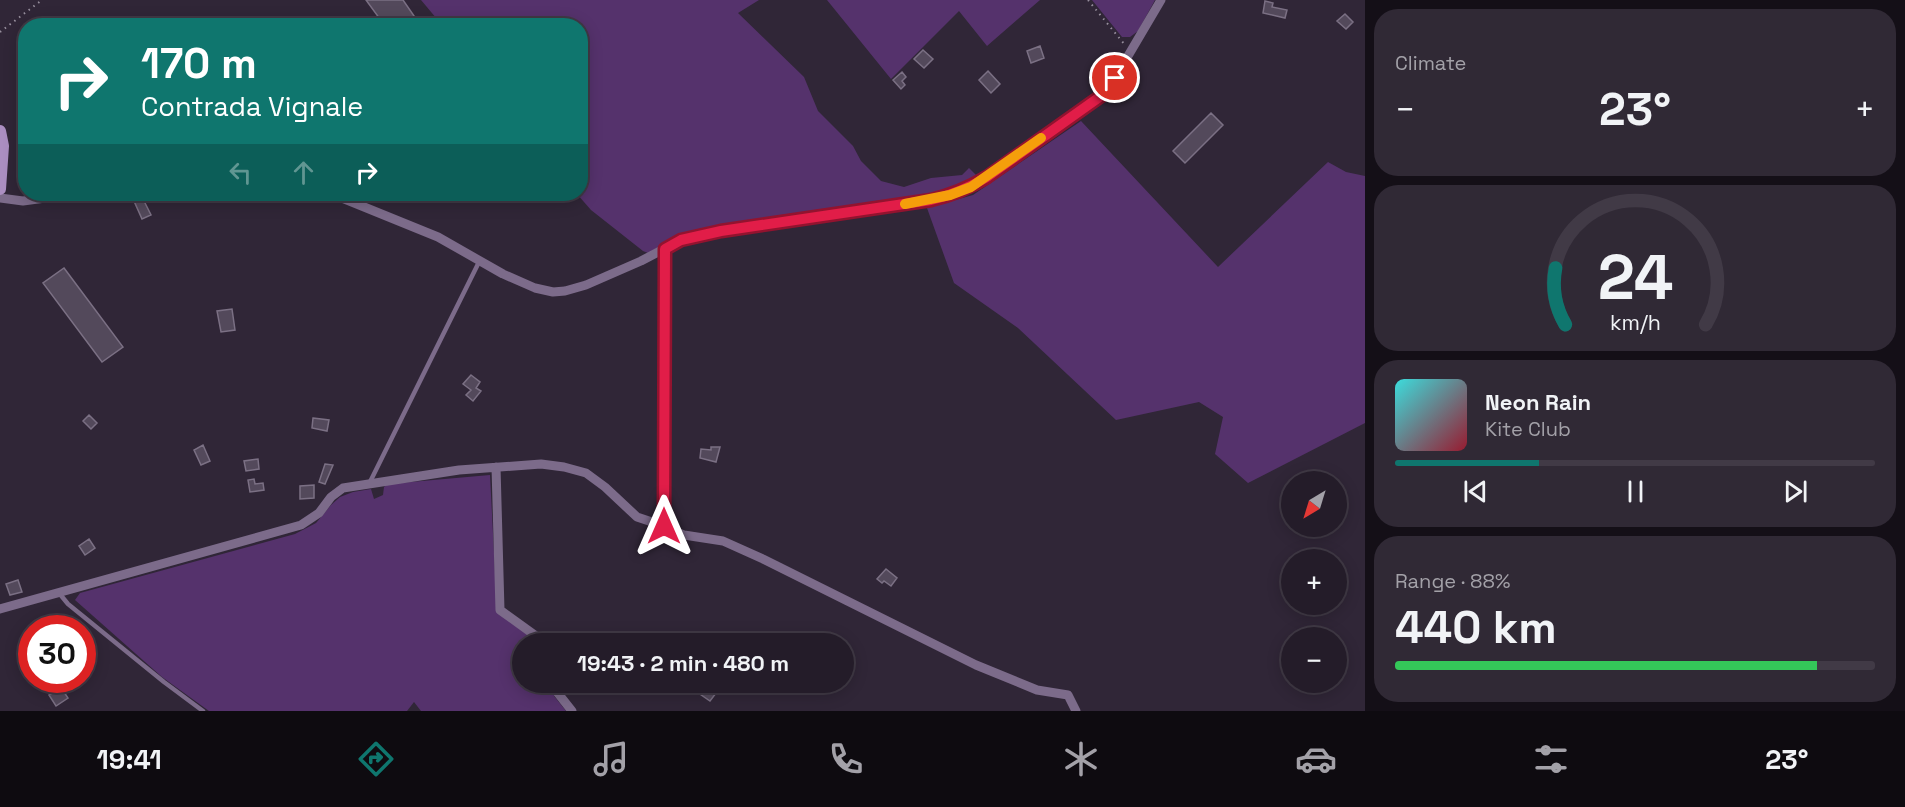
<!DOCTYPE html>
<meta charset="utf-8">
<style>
body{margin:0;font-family:"Space Grotesk",sans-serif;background:#302935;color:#f1f3f6;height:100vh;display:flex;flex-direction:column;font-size:22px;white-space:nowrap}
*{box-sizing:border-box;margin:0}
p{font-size:20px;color:#a3a1a8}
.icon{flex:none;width:33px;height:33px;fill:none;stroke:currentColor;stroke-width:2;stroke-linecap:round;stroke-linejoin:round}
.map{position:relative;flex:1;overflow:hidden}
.panel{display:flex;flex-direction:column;gap:9px;padding:9px;background:#140f17;width:540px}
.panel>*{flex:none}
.banner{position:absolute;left:18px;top:18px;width:570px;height:183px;border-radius:24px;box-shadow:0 3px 15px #0003,0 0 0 2px #413a46;background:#0f766e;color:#fff;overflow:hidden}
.needle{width:39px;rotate:218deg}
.fabs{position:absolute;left:1281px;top:471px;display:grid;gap:12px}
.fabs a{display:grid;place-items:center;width:66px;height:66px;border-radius:50%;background:#241c29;box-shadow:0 3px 15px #0003,0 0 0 2px #413a46;font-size:30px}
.speed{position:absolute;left:18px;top:615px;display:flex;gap:12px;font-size:30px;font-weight:700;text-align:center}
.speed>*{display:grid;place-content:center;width:78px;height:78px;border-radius:50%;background:#241c29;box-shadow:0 3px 15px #0003,0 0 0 2px #413a46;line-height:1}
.speed .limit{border:9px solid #d22;background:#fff;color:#111}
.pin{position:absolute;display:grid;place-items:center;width:51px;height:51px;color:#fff;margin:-26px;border:3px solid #fff;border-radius:50%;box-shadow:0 2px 6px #0007}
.me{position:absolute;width:66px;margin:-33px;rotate:0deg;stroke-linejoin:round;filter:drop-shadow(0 0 4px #0008)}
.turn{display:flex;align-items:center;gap:21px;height:126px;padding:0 24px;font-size:27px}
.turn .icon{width:78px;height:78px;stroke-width:2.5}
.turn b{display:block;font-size:42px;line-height:51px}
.lanes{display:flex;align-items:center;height:57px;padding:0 24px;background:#0003;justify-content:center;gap:30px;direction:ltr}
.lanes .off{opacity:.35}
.big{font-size:45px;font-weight:800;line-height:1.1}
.panel .card{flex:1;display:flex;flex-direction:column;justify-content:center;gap:9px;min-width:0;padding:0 21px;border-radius:24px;background:#302935}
.panel .dial{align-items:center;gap:0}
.dial svg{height:156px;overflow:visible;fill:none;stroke:#413a46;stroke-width:7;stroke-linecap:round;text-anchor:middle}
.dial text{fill:#f1f3f6;stroke:none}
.song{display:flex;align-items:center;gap:18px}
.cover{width:72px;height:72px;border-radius:9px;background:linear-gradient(135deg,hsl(180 70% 55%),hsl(350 70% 35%))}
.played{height:6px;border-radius:3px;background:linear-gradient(90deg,#0f766e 30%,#413a46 30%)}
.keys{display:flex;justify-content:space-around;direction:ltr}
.heat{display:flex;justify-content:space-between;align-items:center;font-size:33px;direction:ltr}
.charge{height:9px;border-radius:4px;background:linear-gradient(90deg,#34c759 88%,#413a46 0)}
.trip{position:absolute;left:512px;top:633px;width:342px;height:60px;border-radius:30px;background:#241c29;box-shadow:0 3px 15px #0003,0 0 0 2px #413a46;font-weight:800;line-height:60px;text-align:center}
.tabs{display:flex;height:96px;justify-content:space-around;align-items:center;background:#0e0b10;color:#a3a1a8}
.tabs .icon{width:42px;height:42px}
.tabs .on{color:#0f766e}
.tabs b{font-size:27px;color:#f1f3f6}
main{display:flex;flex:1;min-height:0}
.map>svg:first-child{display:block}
.green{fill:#55326c}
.building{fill:#53495b;stroke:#7b7084;stroke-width:1.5}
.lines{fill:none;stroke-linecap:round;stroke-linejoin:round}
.path{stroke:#978f9d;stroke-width:2;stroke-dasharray:1.5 4.5;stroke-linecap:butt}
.service{stroke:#7c6b8a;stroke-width:4.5}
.minor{stroke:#7c6b8a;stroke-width:9}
.secondary{stroke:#ab8ec1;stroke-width:12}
.route-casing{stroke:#92132f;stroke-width:15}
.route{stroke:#e11d48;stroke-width:10}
.slow{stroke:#f59e0b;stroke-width:10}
</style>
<main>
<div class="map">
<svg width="1365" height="711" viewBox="0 0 1365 711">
<rect width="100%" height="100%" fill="#302637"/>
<path class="green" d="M421,0H759L738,13L804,77L818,111L853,146L861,161L881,181L904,187L931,178L962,175L969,168L977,176L953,188L926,196L714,226L678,236L648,253L643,251L591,210L577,194H580V26L442,25Z
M827,0H1040L987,46L959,11L891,79Z
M1092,0H1155L1138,31L1130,37H1122Z
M1081,121L1218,267L1328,162L1346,172L1365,176V423L1248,483L1215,454L1223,417L1199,402L1116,420L1018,328L954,283L927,208L973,195Z
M490,475L497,612L538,643L522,644V682L551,683L554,696L566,711H421L414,702L407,711H209L162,677L75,600L80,593L295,534L316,523L331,505L340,497L353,492L371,489L374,499L383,495L384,487L388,484Z"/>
<path class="building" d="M366,0H403L421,26H385Z
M1265,1L1273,3L1272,7L1287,10L1285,18L1263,13Z
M1345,14L1353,22L1346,29L1337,21Z
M1040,46L1044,58L1031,63L1027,51Z
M923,50L933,59L924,68L914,59Z
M988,71L1000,84L991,93L979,80Z
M902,72L906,77L902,81L905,85L901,89L893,80Z
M1211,113L1223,125L1185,163L1173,151Z
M142,197L151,215L142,219L134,201Z
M64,268L123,347L102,362L43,283Z
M232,309L235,330L221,332L217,311Z
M471,375L480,382L476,388L481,391L473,401L466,395L471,390L463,384Z
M89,415L97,423L91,429L83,421Z
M313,418L329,420L327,431L312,428Z
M203,445L210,461L201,465L194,450Z
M711,447H720L716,462L700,458L701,449L711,450Z
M258,459L259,469L246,471L244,461Z
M325,464L333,465L325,484L319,482Z
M254,479L255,484L263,483L264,490L250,492L248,480Z
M314,485V498L300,499V486Z
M89,539L95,548L85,555L79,546Z
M886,569L897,578L891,586L884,581L882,583L877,579Z
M18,580L22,592L10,595L6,584Z
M703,682H712L720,688L710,701L697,692Z
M58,683L68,698L56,706L49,695L53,693L50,688Z"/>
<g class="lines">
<path class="path" d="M1088,0L1125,45
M0,32L42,0"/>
<path class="service" d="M369,484L479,262
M59,593L68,604L164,682L203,711"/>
<path class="minor" d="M325,194L342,198L438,237L503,274L535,288L553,292L565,291L586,285L641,261L681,240L721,231L931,200L950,195L971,187L1101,96L1115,78L1161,0
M0,198L23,201L75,194
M496,467L500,610L547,644
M664,526L665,249
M0,609L301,525L319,513L331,497L343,488L459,470L541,464L564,467L586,473L605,487L637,517L664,526L684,535L723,541L763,559L976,665L1037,690L1068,695L1076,711
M555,682L557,692L572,711"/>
<path class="secondary" d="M0,131L3,146L0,189"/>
</g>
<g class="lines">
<g class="route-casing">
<path id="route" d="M664,526L665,249L681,240L721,231L931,200C952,195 969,188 987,177L1101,96L1115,78"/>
</g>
<use href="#route" class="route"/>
<path class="slow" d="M905,204L950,195L971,187L1041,138"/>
</g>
</svg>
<div class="fabs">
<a><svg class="needle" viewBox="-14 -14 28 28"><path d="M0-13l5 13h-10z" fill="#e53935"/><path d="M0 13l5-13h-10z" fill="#a3a1a8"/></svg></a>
<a>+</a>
<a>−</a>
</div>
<div class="speed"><div class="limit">30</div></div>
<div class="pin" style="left:1115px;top:78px;background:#d93025"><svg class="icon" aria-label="arrive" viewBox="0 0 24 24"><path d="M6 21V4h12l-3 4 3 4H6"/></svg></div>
<svg class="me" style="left:664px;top:526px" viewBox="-20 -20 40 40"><path d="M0-17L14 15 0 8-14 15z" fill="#e11d48" stroke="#fff" stroke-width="4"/></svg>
<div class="trip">19:43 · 2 min · 480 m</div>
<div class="banner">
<div class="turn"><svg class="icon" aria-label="right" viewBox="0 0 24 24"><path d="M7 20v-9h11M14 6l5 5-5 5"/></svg><div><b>170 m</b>Contrada Vignale</div></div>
<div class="lanes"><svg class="icon off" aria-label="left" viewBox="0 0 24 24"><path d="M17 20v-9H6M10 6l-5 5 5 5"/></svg><svg class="icon off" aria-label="ahead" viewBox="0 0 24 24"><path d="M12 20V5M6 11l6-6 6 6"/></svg><svg class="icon" aria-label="right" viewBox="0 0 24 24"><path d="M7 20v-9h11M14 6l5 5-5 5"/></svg></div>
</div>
</div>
<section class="panel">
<div class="card"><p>Climate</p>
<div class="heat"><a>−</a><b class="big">23°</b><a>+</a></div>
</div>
<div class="card dial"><svg viewBox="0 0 100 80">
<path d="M14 69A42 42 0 1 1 86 69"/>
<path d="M14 69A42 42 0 0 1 9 40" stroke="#0f766e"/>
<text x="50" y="56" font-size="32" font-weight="700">24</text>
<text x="50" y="72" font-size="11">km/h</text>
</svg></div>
<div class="card">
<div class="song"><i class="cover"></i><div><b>Neon Rain</b><p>Kite Club</p></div></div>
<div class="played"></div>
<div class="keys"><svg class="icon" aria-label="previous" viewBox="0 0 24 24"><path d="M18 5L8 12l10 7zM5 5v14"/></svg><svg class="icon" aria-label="pause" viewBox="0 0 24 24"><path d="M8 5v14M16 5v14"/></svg><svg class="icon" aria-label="next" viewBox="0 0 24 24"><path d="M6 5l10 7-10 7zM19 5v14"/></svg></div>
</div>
<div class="card"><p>Range · 88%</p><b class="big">440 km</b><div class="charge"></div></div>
</section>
</main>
<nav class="tabs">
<b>19:41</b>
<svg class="icon on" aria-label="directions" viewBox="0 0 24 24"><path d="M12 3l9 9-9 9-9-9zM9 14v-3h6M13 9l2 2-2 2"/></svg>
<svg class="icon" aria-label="music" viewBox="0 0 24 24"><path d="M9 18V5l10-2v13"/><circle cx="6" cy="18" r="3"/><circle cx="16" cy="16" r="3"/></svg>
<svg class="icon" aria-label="phone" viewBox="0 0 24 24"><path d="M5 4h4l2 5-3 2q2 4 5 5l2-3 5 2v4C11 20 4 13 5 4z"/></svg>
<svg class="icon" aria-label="climate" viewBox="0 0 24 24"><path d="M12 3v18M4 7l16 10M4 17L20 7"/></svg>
<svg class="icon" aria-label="car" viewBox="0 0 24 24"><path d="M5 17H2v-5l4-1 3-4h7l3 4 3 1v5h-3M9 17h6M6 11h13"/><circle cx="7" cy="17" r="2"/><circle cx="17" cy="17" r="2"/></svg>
<svg class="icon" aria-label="filters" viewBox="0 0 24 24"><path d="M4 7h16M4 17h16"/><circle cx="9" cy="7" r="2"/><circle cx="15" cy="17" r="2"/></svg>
<b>23°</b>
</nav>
